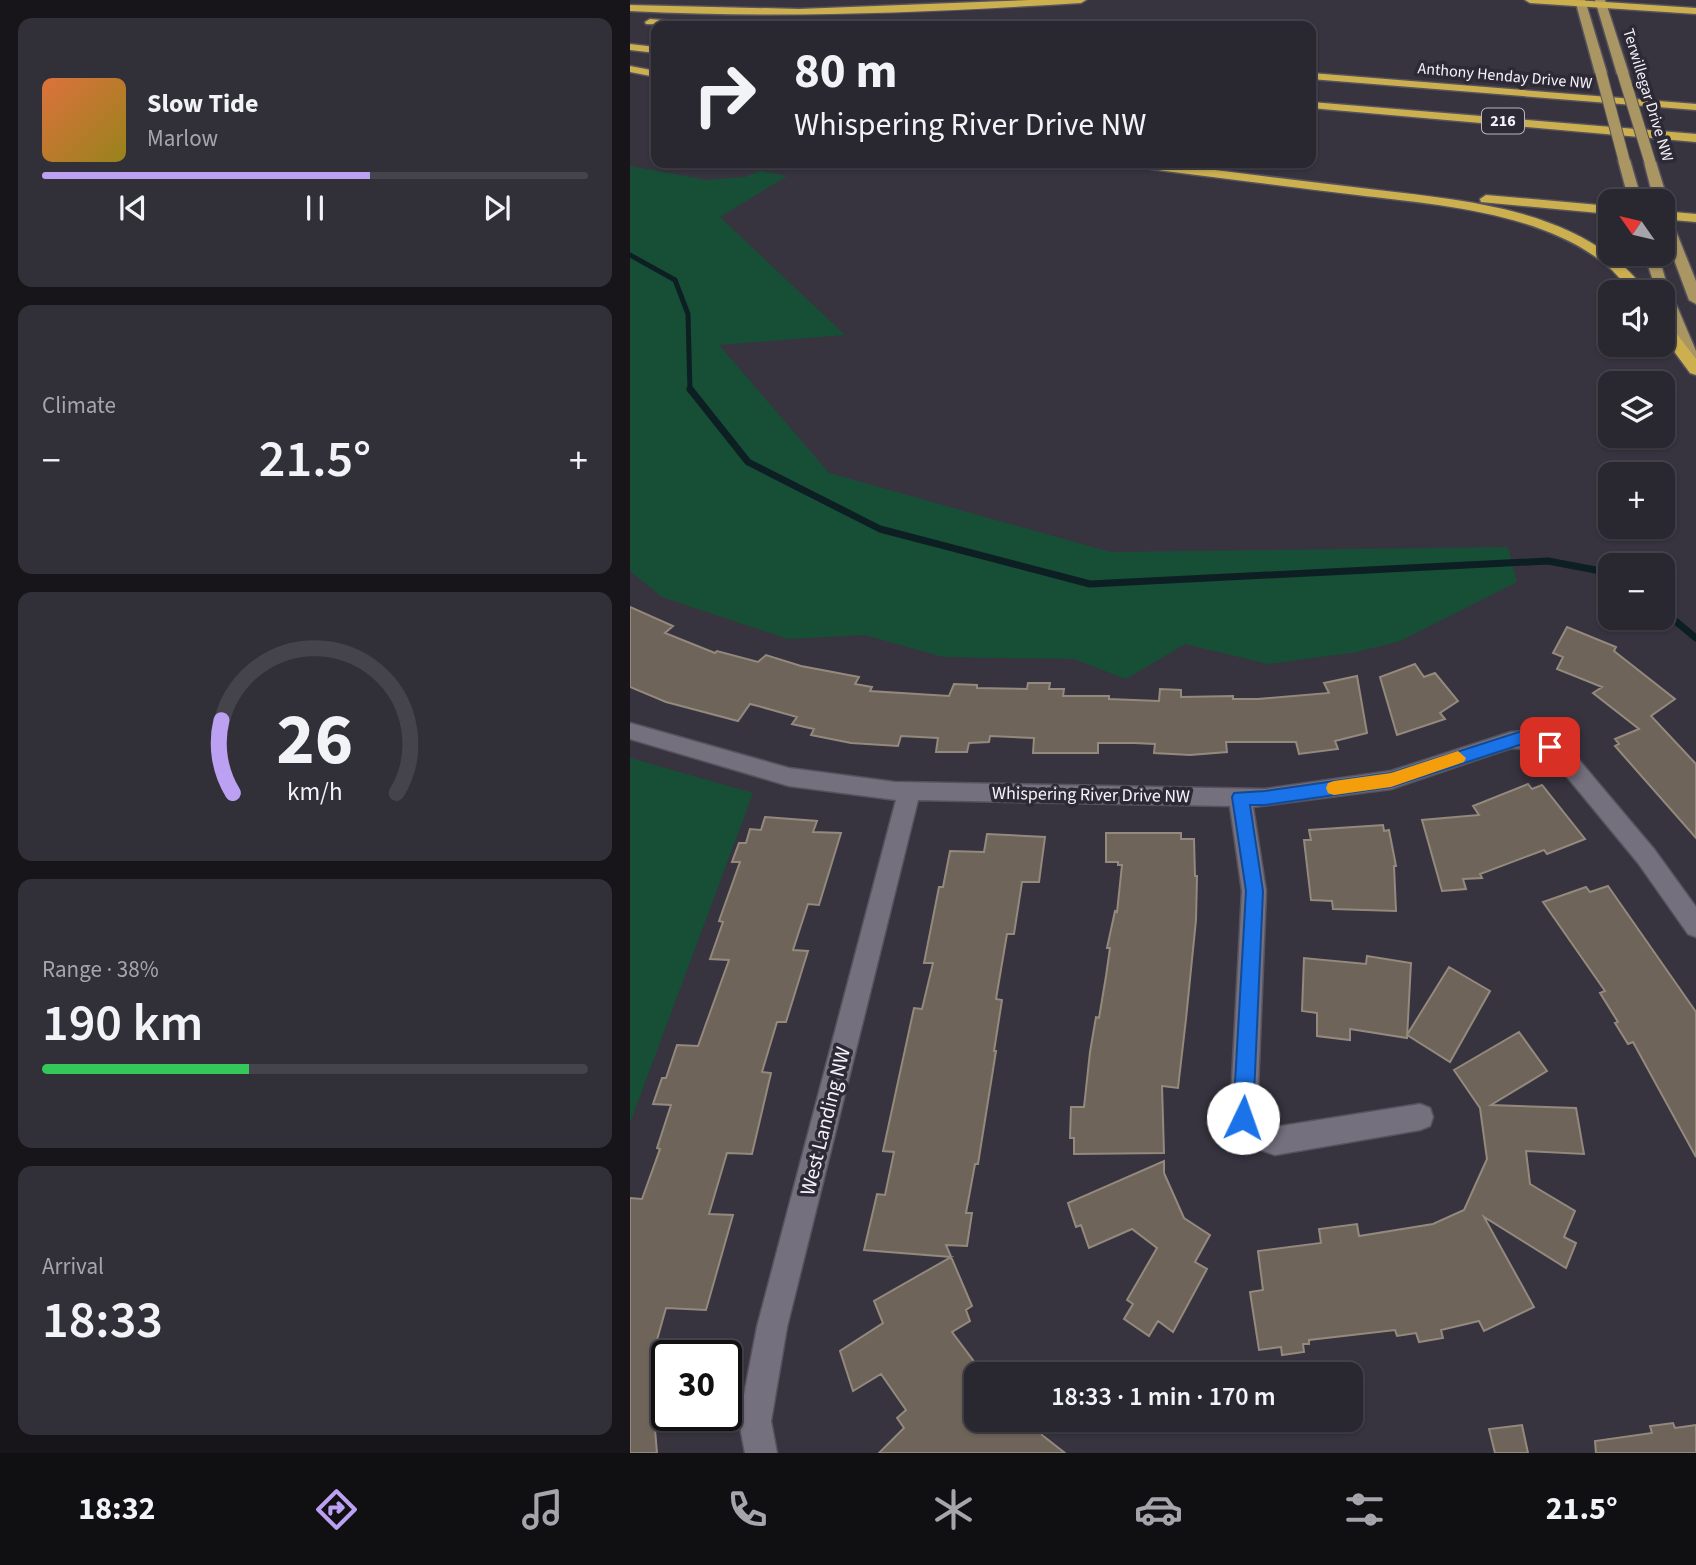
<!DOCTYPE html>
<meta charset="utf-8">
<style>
body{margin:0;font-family:"Source Sans 3",sans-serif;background:#312f38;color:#f1f3f6;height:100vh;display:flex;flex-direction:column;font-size:26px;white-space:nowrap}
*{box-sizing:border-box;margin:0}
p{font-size:23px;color:#a5a5ab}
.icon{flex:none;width:38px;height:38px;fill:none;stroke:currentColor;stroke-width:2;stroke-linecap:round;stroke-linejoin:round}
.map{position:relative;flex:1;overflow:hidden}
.sheet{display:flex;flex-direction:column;gap:18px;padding:18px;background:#17151a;width:630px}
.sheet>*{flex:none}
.banner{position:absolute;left:21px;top:21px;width:665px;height:147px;border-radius:14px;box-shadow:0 2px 5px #0004,0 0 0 2px #45444c;background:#292730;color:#f1f3f6;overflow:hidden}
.needle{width:46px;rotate:304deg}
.tools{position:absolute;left:968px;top:189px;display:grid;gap:14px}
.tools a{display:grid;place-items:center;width:77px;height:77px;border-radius:14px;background:#292730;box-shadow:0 2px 5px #0004,0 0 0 2px #45444c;font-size:35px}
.speed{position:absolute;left:21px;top:1340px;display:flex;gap:14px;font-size:35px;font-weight:700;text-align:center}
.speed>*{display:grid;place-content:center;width:91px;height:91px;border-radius:50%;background:#292730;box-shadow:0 2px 5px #0004,0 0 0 2px #45444c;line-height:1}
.speed .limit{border:4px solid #111;border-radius:10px;background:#fff;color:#111}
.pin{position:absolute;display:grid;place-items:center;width:60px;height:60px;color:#fff;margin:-30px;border-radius:14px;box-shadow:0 4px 10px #0006}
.me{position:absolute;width:77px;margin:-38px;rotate:3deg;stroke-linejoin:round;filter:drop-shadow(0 0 5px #0008)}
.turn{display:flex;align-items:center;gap:24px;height:147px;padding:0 28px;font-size:32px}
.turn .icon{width:91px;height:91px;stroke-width:2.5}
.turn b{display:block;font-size:49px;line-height:60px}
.big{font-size:52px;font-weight:600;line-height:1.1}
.sheet .widget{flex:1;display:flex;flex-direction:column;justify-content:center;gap:10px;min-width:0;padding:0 24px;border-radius:14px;background:#312f38}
.sheet .dial{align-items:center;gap:0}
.dial svg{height:182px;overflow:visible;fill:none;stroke:#45444c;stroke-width:7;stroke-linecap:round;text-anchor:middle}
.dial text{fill:#f1f3f6;stroke:none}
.song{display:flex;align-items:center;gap:21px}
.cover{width:84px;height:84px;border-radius:10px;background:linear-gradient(135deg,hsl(20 70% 55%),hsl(50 70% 35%))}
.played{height:7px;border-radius:4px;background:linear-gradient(90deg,#bca0f2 60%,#45444c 60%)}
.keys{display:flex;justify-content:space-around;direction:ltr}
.heat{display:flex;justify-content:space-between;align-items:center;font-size:38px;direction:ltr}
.charge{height:10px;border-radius:5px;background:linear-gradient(90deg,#34c759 38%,#45444c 0)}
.trip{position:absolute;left:334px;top:1362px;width:399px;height:70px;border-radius:14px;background:#292730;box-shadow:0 2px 5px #0004,0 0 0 2px #45444c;font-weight:600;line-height:70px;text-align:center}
.menu{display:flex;height:112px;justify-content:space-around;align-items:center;background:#101013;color:#a5a5ab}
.menu .icon{width:49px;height:49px}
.menu .current{color:#bca0f2}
.menu b{font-size:32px;color:#f1f3f6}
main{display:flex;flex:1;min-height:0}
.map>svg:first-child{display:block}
.green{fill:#164f35}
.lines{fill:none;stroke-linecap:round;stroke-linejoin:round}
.stream-far1{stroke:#0d1f23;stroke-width:5}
.stream{stroke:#0d1f23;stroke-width:7}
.building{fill:#6f6459;stroke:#94897d;stroke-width:2}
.minor-casing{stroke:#56535d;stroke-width:3}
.major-casing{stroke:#56535d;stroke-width:3}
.highway-casing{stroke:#56535d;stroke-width:3}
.minor{fill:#74707e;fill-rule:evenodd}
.major{fill:#a99662;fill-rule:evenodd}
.highway{fill:#ccb04f;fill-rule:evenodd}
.major-bridge-casing{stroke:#56535d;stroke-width:13;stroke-linecap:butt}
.major-bridge{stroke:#a99662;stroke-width:11}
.route{fill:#1a73e8;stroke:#114b97;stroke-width:2}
.slow{fill:#f59e0b}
.labels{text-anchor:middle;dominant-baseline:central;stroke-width:7;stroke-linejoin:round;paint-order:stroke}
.far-street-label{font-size:16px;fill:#f4f2fa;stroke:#2d2a35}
.shield{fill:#2d2a35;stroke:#b8b6bf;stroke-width:2}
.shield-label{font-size:16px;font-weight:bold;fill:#f4f2fa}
.street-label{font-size:18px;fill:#f4f2fa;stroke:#2d2a35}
.near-street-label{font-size:21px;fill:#f4f2fa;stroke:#2d2a35}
</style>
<main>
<section class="sheet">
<div class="widget">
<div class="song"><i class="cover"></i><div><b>Slow Tide</b><p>Marlow</p></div></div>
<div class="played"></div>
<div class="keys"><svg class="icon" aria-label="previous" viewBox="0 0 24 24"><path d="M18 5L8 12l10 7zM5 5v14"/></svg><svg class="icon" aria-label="pause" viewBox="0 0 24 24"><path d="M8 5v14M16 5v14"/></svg><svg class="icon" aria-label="next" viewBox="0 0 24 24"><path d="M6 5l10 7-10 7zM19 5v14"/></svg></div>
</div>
<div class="widget"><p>Climate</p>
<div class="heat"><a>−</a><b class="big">21.5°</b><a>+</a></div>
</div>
<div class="widget dial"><svg viewBox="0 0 100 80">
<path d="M14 69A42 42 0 1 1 86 69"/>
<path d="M14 69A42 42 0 0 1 9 37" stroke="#bca0f2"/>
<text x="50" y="56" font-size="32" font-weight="700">26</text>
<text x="50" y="72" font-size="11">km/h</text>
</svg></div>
<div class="widget"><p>Range · 38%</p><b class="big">190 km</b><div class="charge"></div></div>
<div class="widget"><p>Arrival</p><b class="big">18:33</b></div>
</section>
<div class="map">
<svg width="1066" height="1453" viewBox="0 0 1066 1453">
<rect width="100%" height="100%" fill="#373440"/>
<path class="green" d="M0,166L77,180L115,177L131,171L157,176L90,217L215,335L89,345L199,473L480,552L878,547L887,582L770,641L727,652L638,664L555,644L496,679L444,659L313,657L235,635L158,639L32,597L0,571Z
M0,758L123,793L0,1123Z"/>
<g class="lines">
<path class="stream-far1" d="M0,255L45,280L58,314L60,391"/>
<path class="stream" d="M60,389L118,462L250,529L460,584L918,561L971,571L980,576
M1032,610L1066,638"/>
</g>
<path class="building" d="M0,607L43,626L35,633L85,653L87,651L128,662L136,655L171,666L229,677L225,684L242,687L240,691L319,696L324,684L347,685V688L397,689L398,683H420L419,689H434L433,696H479V699L529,701L530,689L551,690V697L603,696V699H628L699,693L694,683L727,676L737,733L705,741L708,749L669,754L666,742H596L597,752L560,755L524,753L525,744L504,743H468V753H403L404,738L360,736L359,742L339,743L337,752H306L308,738L271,736L268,746L221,743L181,735L184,729L162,724L167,717L128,706L120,704L108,721L36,702L0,687Z
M937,627L986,647L984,651L1045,699L1021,716L1066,764V838L985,746L989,744L985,739L1009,729L963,693L972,687L927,669L933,657L923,653Z
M785,664L794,677L805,673L828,701L810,713L815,719L767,735L750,677Z
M898,784L902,789L912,785L955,839L917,854L914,850L850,874L852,878L833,879L836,889L812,891L792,820L849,815L843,806Z
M135,817L187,821L183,832L211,833L189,905L178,904L163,950L178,951L156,1022H147L132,1072L141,1073L122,1154L97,1153L79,1214L103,1215L76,1310L36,1308L25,1347H34L30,1364L37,1363V1376L25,1429L27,1453H0V1198L12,1199L30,1149L27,1148L41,1105L23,1104L32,1078H36L47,1045L68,1046L99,960L80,959L93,922L89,921L110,862H102L109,843H116L120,829L131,830Z
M753,825L754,831L759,830L766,866H764L766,911L703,909L702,901L681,900L674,840H681L679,830Z
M476,833H551V839H564L565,876H567L566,920L556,1019L548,1088L532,1086L534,1153L444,1154V1138H440L441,1107H454L460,1052L466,1017L469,1018L476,976L480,948H477L485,911L487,912L492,865H488V862H476Z
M357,834L415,837L409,882H392L384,934H377L367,993L366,999L372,1000L364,1051H366L348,1164H345L336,1213H342L337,1246L316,1245L342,1306L336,1310L340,1321L322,1332L346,1364V1419H411L412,1435L435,1453H249L274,1428L267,1418L276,1410L251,1374L223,1391L210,1351L253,1323L244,1301L321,1257L234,1250L247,1194L255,1195L264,1152L253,1151L284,1008L292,1009L303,963H294L309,887H313L320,851L354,852Z
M978,886L1066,1012V1157L1003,1042L998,1044L985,1023L988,1022L970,993L975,991L913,902L956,887L960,892Z
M737,956L781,963L777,1038L720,1029V1040L687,1036V1013L672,1011L674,958L736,964Z
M819,967L860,991L820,1062L777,1035Z
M889,1032L917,1071L861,1105L946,1108L954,1154L896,1151L900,1184L945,1211L934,1237L946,1243L936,1268L854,1217L904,1307L854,1331L849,1321L811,1330L813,1338L789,1342L786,1333L767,1336L765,1330L679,1340V1344H673L674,1352L652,1355L651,1347L629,1350L620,1292L633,1290L628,1251L691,1243L689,1229L727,1224L729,1236L803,1224L834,1210L857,1159L850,1108L824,1070Z
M534,1161V1173L554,1218L580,1235L565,1262L577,1269L543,1332L528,1321L519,1336L494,1319L503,1304L497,1300L527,1248L502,1229L459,1248L451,1225L446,1227L438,1203Z
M1043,1423L1045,1428L1066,1425V1453H966L965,1441L1022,1433L1020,1426Z
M892,1425L898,1453H865L859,1429Z"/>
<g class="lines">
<g class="minor-casing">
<path id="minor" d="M0,723L159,768L265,782L635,789L761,771L881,732L897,731L911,735L944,754L1024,849L1066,907V937L1058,934L1008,863L928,766L903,750L881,748L761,789L623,807L636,891L627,1114L633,1123L645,1127L790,1104L800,1108L803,1117L800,1126L790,1130L645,1155L614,1144L600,1118L612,891L600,806L288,800L157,1327L141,1421L147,1453H115L109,1421L127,1327L266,800L159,786L0,739Z"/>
</g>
<g class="major-casing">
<path id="major" d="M945,0H955L977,73L975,75L965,73Z
M965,0H975L999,74L997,76L987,74Z
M994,156L1000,160L1012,201H999L988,160Z
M1020,158L1026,162L1038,201L1035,204L1066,281V304L1059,300L1032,227V201H1024L1014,162Z
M1014,254H1028L1035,278L1066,351V374L1058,369L1032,306V292H1027Z"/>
</g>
<g class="highway-casing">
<path id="highway" d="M400,0H456L451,3C301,12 151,19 0,11V5L169,9Z
M895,0H945L1066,8V14L900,3Z
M20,19L67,23L72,26L16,24L15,22Z
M0,44L26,47V53L0,50Z
M0,66L26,71V77L0,72Z
M681,73L1066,104V110L681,79Z
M681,102L1066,134V142L681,108Z
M502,163H532C596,172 659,179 723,187C823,200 951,204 1017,292H1002C995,284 988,276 981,269C916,212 808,205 727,195C663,187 599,179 535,171L508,167Z
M856,195L980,206V214L851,202L850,199Z
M1032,211L1066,214V222L1032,219Z
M1032,320L1037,321L1066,359V375L1060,373L1032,335Z"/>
</g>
<use href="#minor" class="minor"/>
<use href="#major" class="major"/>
<use href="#highway" class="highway"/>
<g class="major-bridge-casing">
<path id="major-bridge" d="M971,73L994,160
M993,74L1020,162"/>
</g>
<use href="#major-bridge" class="major-bridge"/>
</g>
<path class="route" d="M889,732L926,743L928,747L920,754L889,745L761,787L635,805H620L633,891L623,1118L620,1125L613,1128L606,1125L603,1118L616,891L602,797L604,793L635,791L761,773Z"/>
<path class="slow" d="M828,751L836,758L834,762L761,787L704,795L698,793L696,788L698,783L704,781L761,773Z"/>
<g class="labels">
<g class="far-street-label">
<text transform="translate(875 76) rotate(5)">Anthony Henday Drive NW</text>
<text transform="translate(1018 95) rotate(73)">Terwillegar Drive NW</text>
</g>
<rect class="shield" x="852" y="108.5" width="42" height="25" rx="5"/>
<g class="shield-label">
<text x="873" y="121">216</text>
</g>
<g class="street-label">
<text transform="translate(461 795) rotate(1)">Whispering River Drive NW</text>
</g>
<g class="near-street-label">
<text transform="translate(195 1121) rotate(-76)">West Landing NW</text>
</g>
</g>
</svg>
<div class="tools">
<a><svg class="needle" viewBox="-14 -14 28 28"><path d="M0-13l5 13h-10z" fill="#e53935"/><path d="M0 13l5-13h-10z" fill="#a5a5ab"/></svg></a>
<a><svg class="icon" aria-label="sound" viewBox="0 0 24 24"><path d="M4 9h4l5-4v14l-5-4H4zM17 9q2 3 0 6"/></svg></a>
<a><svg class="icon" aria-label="layers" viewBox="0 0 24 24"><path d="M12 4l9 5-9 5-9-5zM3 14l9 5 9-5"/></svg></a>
<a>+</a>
<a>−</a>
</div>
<div class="speed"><div class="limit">30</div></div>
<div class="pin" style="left:920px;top:747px;background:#d93025"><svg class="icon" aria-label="arrive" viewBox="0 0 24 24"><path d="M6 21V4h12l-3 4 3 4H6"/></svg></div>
<svg class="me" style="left:613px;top:1118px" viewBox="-20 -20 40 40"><circle r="19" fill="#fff"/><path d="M0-13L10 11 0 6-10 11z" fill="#1a73e8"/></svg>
<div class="trip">18:33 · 1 min · 170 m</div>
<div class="banner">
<div class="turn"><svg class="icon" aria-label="right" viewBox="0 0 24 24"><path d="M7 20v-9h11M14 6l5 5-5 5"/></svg><div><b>80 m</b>Whispering River Drive NW</div></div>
</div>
</div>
</main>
<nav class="menu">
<b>18:32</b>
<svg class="icon current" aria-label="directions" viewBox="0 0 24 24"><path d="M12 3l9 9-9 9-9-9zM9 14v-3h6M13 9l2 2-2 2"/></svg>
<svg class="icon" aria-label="music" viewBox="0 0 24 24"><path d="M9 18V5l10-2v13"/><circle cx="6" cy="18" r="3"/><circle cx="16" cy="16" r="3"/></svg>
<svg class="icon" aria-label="phone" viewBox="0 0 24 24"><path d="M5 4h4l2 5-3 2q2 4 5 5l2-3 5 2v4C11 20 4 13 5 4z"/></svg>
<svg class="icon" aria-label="climate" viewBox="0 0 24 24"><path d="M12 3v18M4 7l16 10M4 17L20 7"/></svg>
<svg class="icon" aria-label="car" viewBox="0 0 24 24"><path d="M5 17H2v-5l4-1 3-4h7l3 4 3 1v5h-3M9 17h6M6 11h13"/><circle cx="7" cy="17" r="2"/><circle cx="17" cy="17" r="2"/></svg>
<svg class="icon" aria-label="filters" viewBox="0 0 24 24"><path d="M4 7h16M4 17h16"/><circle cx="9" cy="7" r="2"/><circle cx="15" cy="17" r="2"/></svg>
<b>21.5°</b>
</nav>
